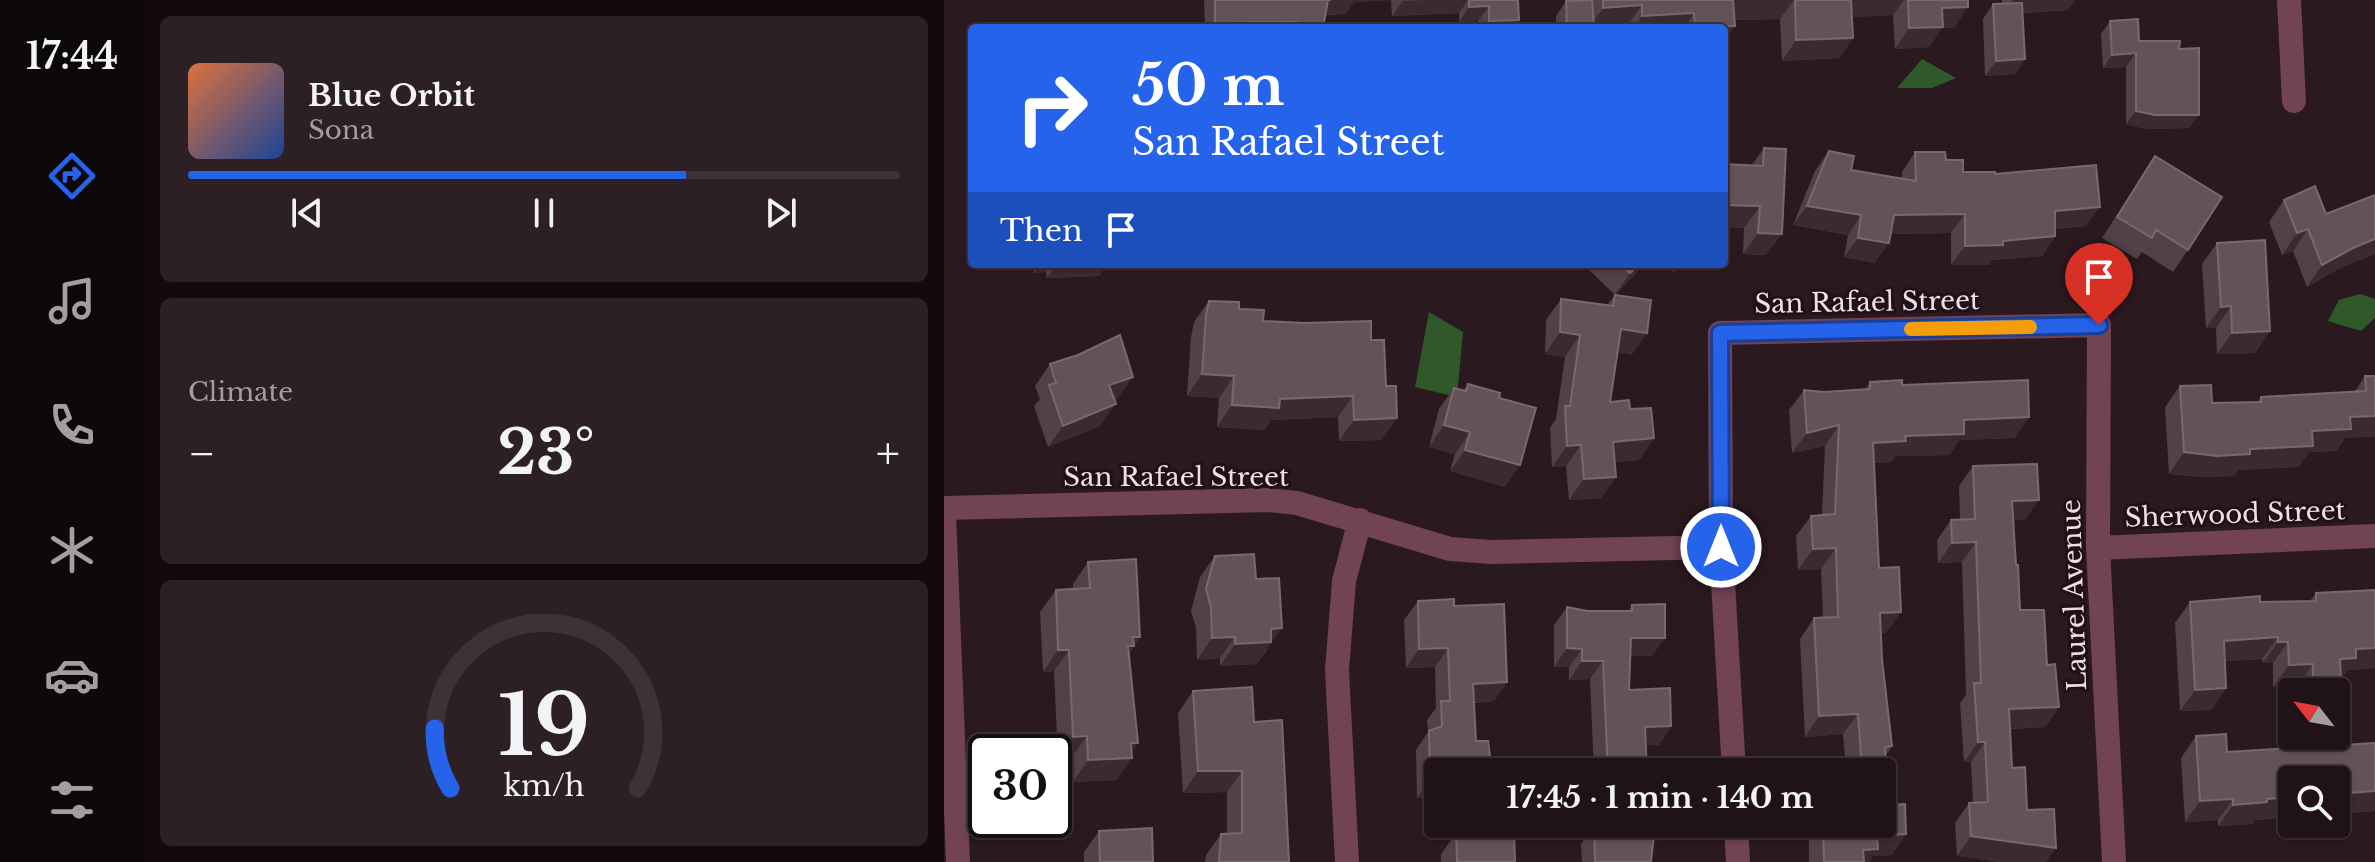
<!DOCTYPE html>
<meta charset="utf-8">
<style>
body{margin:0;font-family:"Libre Baskerville",serif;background:#2d2025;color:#f1f3f6;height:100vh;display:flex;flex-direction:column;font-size:30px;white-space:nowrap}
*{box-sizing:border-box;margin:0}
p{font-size:26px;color:#a29ea2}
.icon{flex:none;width:44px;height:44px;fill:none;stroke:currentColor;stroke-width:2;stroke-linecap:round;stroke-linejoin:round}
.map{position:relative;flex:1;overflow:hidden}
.details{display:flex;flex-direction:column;gap:16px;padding:16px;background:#120a0d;width:800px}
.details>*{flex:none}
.banner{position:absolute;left:24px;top:24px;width:760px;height:244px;border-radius:8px;box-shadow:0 2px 6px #0004,0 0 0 2px #3d3237;background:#2563eb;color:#fff;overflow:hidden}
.needle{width:52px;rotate:301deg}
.controls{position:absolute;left:1334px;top:678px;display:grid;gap:16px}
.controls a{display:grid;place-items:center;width:72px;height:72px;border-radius:8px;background:#201318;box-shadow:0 2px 6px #0004,0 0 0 2px #3d3237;font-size:40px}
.speed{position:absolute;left:24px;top:734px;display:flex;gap:16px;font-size:40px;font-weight:700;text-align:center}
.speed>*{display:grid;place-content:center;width:104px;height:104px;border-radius:50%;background:#201318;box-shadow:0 2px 6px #0004,0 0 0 2px #3d3237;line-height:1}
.speed .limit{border:4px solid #111;border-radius:12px;background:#fff;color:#111}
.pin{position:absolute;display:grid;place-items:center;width:68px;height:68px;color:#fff;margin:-82px -34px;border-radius:50% 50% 50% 0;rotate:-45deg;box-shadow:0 0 8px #0007}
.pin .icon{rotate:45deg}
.me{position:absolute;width:88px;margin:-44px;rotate:0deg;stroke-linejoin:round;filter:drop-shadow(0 0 6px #0008)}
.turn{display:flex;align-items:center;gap:28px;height:168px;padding:0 32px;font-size:36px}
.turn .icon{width:104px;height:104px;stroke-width:2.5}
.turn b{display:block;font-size:56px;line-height:68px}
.then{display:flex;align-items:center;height:76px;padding:0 32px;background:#0003;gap:16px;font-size:30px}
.big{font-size:60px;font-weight:700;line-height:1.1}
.details .tile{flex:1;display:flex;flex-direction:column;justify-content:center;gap:12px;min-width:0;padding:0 28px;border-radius:12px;background:#2d2025}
.details .dial{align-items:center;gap:0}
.dial svg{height:208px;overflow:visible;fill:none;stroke:#3d3237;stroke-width:7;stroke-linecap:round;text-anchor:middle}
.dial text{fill:#f1f3f6;stroke:none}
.song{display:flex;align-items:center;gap:24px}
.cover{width:96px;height:96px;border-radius:12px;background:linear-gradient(135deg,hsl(20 70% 55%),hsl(220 70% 35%))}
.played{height:8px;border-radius:4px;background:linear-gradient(90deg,#2563eb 70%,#3d3237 70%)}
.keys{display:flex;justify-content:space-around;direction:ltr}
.heat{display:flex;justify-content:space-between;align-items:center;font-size:44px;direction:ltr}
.trip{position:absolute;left:480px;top:758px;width:472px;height:80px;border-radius:8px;background:#201318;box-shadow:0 2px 6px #0004,0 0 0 2px #3d3237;font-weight:700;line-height:80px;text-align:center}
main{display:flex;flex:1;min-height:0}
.tab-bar{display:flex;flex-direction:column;width:144px;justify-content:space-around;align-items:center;background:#0d080a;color:#a29ea2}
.tab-bar .icon{width:56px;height:56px}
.tab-bar .selected{color:#2563eb}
.tab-bar b{font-size:36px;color:#f1f3f6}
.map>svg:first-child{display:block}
.water{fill:#2f5929}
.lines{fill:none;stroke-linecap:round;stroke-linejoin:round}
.minor{stroke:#714355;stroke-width:24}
.wall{fill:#544148}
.shaded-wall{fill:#3c2a31}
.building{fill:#645259;stroke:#7a686f;stroke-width:2}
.route-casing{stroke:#184099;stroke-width:20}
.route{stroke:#2563eb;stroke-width:14}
.slow{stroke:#f59e0b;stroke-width:14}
.labels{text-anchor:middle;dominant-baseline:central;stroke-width:6;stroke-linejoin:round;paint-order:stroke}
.street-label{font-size:26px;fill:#ede0e5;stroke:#211017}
</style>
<main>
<nav class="tab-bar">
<b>17:44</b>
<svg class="icon selected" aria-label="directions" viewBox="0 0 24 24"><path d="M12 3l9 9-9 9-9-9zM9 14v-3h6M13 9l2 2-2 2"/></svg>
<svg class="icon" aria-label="music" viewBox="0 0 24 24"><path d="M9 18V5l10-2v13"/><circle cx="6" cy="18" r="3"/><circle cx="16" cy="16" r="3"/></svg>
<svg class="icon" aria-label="phone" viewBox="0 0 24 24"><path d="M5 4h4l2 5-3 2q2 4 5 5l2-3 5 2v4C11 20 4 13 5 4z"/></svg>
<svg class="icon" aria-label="climate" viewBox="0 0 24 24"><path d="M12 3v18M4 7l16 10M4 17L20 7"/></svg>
<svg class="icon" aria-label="car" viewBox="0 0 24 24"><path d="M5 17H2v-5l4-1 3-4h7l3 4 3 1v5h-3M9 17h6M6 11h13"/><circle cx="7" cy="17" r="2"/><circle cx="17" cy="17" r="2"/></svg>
<svg class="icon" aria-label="filters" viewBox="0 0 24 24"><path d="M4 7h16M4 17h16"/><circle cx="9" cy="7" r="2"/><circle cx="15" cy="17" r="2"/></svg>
</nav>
<section class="details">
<div class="tile">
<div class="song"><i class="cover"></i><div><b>Blue Orbit</b><p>Sona</p></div></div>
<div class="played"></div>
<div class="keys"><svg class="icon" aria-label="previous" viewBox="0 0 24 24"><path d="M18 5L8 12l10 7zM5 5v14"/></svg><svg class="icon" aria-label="pause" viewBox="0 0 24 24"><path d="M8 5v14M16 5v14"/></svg><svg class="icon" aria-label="next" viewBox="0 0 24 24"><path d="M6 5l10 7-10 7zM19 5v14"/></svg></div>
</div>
<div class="tile"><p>Climate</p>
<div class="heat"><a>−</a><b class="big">23°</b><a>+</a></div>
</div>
<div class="tile dial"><svg viewBox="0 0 100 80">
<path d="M14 69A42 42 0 1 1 86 69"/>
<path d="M14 69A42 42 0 0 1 8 46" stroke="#2563eb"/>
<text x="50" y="56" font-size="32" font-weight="700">19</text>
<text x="50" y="72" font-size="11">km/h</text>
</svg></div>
</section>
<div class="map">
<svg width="1431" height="862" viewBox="0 0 1431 862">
<rect width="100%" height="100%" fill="#2b1920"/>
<path class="water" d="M978,59L1012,78L988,88H953Z
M1416,294L1431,299V318L1417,331L1384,321L1395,300Z
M485,312L519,332L513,397L471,387Z"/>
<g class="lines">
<path class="minor" d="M1345,0L1350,101
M0,508L324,500L353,503L506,549L548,552L777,547L776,333L1155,325L1154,548L1170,862
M0,514L14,862
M777,547L790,772
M1154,548L1431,536
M792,824L794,862
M403,862L393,670L400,581L416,520"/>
</g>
<path class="wall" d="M260,0H574L569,28H534V21L515,22V13L448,16L447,0L410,2L401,14L381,15L379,28H261Z
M643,0H1024L1010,28H998L985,47L951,49L949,15L908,17L909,38L895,58L838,61L836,19L791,20L780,28H684L683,26L650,28H612V16L622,1Z
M1058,0H1131L1124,10L1079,13L1081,59L1071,74L1041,76L1039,19L1049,4H1058Z
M1166,21L1195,41L1235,49L1245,128L1202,129L1182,124V67L1159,68L1157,34Z
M820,148L822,255L799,254L800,228L780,227V164L808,165Z
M885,151L907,170L958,179V172L971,152L1002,160L1019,172L1051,174L1142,226L1111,229V236L1098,256L1048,260L1045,265H1007V233L947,234L931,263L900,257L904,235L849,225L871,171Z
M1211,156L1244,250L1229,272L1198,252L1193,259L1158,238Z
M1431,195V254L1394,269L1363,287L1349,251L1338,255L1325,222L1340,200L1382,214Z
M1273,243L1326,331L1311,353L1273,354L1272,328H1262L1258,264Z
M90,264H163L155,276L103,278L102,272L90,273Z
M639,264H701L671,295Z
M726,264H748L729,272Z
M671,295L703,333L688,354L674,352L666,402L686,409L710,438L695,460L671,462L672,477L657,498L625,500L622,466L608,467L606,428L612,419L621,357L601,354L602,320L617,299L663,305Z
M265,301L295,309L319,321L427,340L438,440L395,441L394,417L327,420L320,430L273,427L275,398L243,396L247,337L250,322Z
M106,364L174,398L170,400L156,426L104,447L90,406L96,399L91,386Z
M1421,376H1431L1401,438L1392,451L1365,452L1354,467L1294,470L1291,476L1258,477L1225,474L1221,407L1236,386L1268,403L1313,402L1317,397L1411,391Z
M926,382L958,385L1071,438L1015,440L1005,455L951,456L947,462L930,463L935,568L942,633H937L938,659L948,746L942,755L948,855L929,856L925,862H865V839L875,824H938V772H899L902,768L899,734L861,737L856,639L870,618H879L877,569L854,570L852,536L867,516L878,515L881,446L848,453L845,410L860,390L880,392L921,390Z
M524,384L555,398L561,487L506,471L511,454L485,447L495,409L510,388L520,390Z
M1029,466L1081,520H1069L1076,610L1103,665L1115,707L1101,727L1066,729L1068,768L1102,862H1057L1013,856L1011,823L1025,803L1029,802L1027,762H1020L1016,703L1022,695L1018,562L994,563L993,540L1007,520H1016L1015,486Z
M271,556L312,579L323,650L312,664L276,666V658L253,660L252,628L247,611L256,577Z
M144,562L196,637L185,654L194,743L187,752L173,780L129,782L128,757L114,758L110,671L99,672L96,612L112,590L129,589V584Z
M1431,590V668L1404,670L1387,692H1354V686L1329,687V663H1319L1318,659L1281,661L1282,688L1267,710L1236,711L1231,623L1246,602H1316L1366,601L1372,593Z
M474,601L510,606L563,682L550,701L530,703L494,772V798H473L472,750L484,732L483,720L492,708L491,667L462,668L460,620Z
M688,605L708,656H686L685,690L727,726L715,745H701L703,772H650L646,679L625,680V667H610V625L623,607L643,611H684Z
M249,691L310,722L345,862H261L262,855L277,834L283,833V792L239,793L234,713Z
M1252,736L1283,752L1431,743V811L1392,814L1348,780V817L1311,820L1308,824L1274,826V820L1241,822L1237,758Z
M652,824H730L719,840H709L707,862H638L637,844L650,826H653Z
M155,831L209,862H140V852Z
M512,833L571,862H497V854Z"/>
<path class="shaded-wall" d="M384,0H447L410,2L401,14L373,15Z
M483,0H524L515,13L448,16L459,1Z
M789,0H850L836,19L775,20Z
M905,0H960L949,15L892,18Z
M1069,0H1131L1124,10L1059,14Z
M698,5L683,26L645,28L659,8Z
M545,6L534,21L515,22L525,7Z
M1024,7L1010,28H998L985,47L951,49L965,28L998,8Z
M750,13L740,28H690L698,16Z
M575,20L569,28H540L545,21Z
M353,22L349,28H268L271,23Z
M791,26L780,42V28H750L751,27Z
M909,38L895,58L838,61L852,40Z
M1192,53L1182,67L1159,68L1168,55Z
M1081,59L1071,74L1041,76L1052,61Z
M1192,111L1255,115L1245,128L1202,129L1182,124Z
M780,205L816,206L800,228L780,227Z
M863,206L917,215L904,235L849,225Z
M1156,207L1142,226L1098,230L1111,211Z
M1021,214L1007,233L937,234L950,215Z
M1364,229L1349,251L1338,255L1353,233Z
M814,233L838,234L822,255L799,254Z
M1111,236L1098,256L1048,260L1045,265H1007L1021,246L1059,241Z
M914,238L945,243L931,263L900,257Z
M1431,239V254L1394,269L1363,287L1378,265L1409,248Z
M96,264H108L102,272L90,273Z
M113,264H163L155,276L103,278Z
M695,264H701L671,295L686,273Z
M735,264H748L729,272Z
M1287,306L1272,328H1262L1277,307Z
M677,329L703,333L688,354L662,350Z
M1326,331L1311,353L1273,354L1288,333Z
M616,332L636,335L621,357L601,354Z
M258,374L290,376L275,398L243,396Z
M189,377L174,398L150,406L165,385Z
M409,396L394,417L327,420L320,430L273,427L288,405L336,399Z
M172,404L156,426L104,447L119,426Z
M1431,416V437L1401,438L1392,451L1365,452L1354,467L1294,470L1291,476L1258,477L1225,474L1240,452L1306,449L1368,431L1406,417Z
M1085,417L1071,438L1015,440L1005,455L951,456L947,462L915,464L929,443L1020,420Z
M453,418L438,440L395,441L410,420Z
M500,425L526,432L511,454L485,447Z
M895,425L881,446L848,453L863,433Z
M710,438L695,460L654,464L669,442Z
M637,445L622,466L608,467L623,446Z
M521,450L576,465L561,487L506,471Z
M672,477L657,498L625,500L640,479Z
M1095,500L1081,520L1054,521L1068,501Z
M1032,542L1018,562L994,563L1008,543Z
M892,548L877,569L854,570L869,549Z
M957,612L942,633H922L936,613Z
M338,628L312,664L276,666L291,644L327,629Z
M189,637H196L175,667L169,668Z
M291,637L276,658L253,660L268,638Z
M1334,637L1318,659L1264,662L1280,641Z
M687,638H721L708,656H674Z
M1334,642H1344L1329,663H1319Z
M504,648L491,667L462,668L475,649Z
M623,648L638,649L625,667H610Z
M1431,648V668L1404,670L1387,692H1361L1369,680L1396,659L1412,649Z
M114,650H125L110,671L99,672Z
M638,661H659L646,679L625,680Z
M1369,664L1354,686L1329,687L1345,665Z
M563,682L550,701L516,703L529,684Z
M1282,688L1267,710L1236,711L1251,690Z
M1115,707L1101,727L1051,729L1065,709Z
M914,714L899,734L861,737L875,716Z
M727,726L715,745L688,746L701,727Z
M143,736L128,757L114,758L129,737Z
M1034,742H1041L1027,762H1020Z
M187,743H194L182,759L188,758L173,780L129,782L144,760Z
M254,771H298L283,792L239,793Z
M486,779H494V798H473Z
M1431,791V811L1392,814V794Z
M1348,797V817L1311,820L1308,824L1274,826L1289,805L1323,799Z
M1289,799L1274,820L1241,822L1256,801Z
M709,824H730L719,840L698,841Z
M962,834L948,855L929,856L925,862H911L919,850L933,836Z
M1027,836L1112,848L1102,862H1057L1013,856Z"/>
<path class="building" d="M271,0H387H384L379,28H354L353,22L271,23Z
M525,0H574L575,20L545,21V6L525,7Z
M648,0L650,28H623L622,1Z
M659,0H789L791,26L751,27L750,13L698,16V5L659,8Z
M851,0H907L909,38L852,40Z
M964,0H1024V7L998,8L999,27L965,28Z
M1078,3L1081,59L1052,61L1049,4Z
M1194,19L1195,41H1236L1235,49L1255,48V115H1211L1192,111V53L1168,55L1166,21Z
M820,148L842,149L838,234L814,233L816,206L780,205V164L819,166Z
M885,151L910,156L907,170L972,181L971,152H1001L1002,160H1019V172H1051V174L1152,165L1156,207L1111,211V236L1059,241V245L1021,246V214L950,215L945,243L914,238L917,215L863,206Z
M1211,156L1278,197L1244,250L1212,230L1208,238L1173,217Z
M1371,186L1382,214L1431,195V239L1409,248L1378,265L1364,229L1353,233L1340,200Z
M1321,240L1326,331L1288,333L1287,306L1277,307L1273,243Z
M676,264H695L686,273Z
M671,295L707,300L703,333L677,329L666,402L685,400L686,409L707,408L710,438L669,442L672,477L640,479L637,445L623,446L621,406H626L636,335L616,332L617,299L669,306Z
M265,301L295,302V309L320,310L319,321L360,323L427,321V340H440L442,386H452L453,418L410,420L409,396L336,399L335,408L288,405L290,376L258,374L262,315Z
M176,335L189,377L165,385L172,404L119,426L105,385L112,383L106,364L134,355Z
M1421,376H1431V416L1406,417L1407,429L1368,431L1369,446L1306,449V454L1273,456L1240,452L1236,386L1267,385L1268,403L1317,402V397L1422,391Z
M958,380V385L1084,380L1085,417L1020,420V434L961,436L962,441L929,443L935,568L955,567L957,612L936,613L938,659L948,746L941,747L944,805L961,804L962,834L933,836L934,849L919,850L920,862H880L879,824H938V772H902L901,768H918L914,714L875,716L870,618L894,617L892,548L869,549L867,516L891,514L895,425L863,433L860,390L880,392L926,389V382Z
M524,384L556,393L555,398L592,408L576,465L521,450L526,432L500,425L510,388L522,391Z
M1093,464L1095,500L1068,501L1072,565H1074L1076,610H1100L1103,665L1111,664L1115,707L1065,709L1068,768L1081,767L1083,810L1110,809L1112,848L1027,836L1025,803L1044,802L1041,742H1034L1030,683H1037L1032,542L1008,543L1007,520L1031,519L1029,466Z
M310,554L312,579L335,578L338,628L327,629V642L291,644V637L268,638L267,607L262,589L271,556Z
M192,559L196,637H189L190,646H184L194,743H187L188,758L144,760L143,736L129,737L125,650H114L112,590L146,588L144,562Z
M1431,590V648L1412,649V658L1396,659L1397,679L1369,680V664L1345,665L1344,642H1334V637L1280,641L1282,688L1251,690L1246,602L1316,596V602L1372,601V593Z
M510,599V606L560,604L563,682L529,684L532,741H544L548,772H494V779H486L485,731L498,726L497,701H506L504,648L475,649L474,601Z
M721,604V638H687L685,690L726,688L727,726L701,727L703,772H664L659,661H638V649L623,648V607L643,611H688V605Z
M308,687L310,722L338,720L345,862H275L277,834L298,833V771H254L249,691Z
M1282,734L1283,752L1431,743V791L1392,794V780H1348V797L1323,799V802L1289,805V799L1256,801L1252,736Z
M666,824H711L707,862H651L650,826L666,825Z
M208,828L209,862H156L155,831Z
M570,831L571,862H513L512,833Z"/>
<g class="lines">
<g class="route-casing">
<path id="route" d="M777,547L776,333L1155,325"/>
</g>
<use href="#route" class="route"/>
<path class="slow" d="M967,329L1086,327"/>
</g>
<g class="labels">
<g class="street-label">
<text transform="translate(923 302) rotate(-1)">San Rafael Street</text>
<text x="232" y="477">San Rafael Street</text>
<text transform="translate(1291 514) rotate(-2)">Sherwood Street</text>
<text transform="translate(1130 595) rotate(-92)">Laurel Avenue</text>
</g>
</g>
</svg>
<div class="controls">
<a><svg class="needle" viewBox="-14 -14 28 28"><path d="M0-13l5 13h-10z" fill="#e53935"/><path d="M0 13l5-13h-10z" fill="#a29ea2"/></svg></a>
<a><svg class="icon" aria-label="search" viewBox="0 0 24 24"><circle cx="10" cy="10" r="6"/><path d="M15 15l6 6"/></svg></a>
</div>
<div class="speed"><div class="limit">30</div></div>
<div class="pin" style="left:1155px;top:325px;background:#d93025"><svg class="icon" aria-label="arrive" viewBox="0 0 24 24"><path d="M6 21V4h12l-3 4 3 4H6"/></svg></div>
<svg class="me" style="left:777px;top:547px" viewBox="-20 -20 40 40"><circle r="17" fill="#2563eb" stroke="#fff" stroke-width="3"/><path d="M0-11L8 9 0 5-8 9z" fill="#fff"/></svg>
<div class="trip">17:45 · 1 min · 140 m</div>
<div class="banner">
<div class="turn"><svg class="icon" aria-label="right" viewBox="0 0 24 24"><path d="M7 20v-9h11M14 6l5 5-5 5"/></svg><div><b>50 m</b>San Rafael Street</div></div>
<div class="then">Then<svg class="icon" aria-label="arrive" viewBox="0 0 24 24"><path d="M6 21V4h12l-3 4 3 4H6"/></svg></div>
</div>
</div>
</main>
